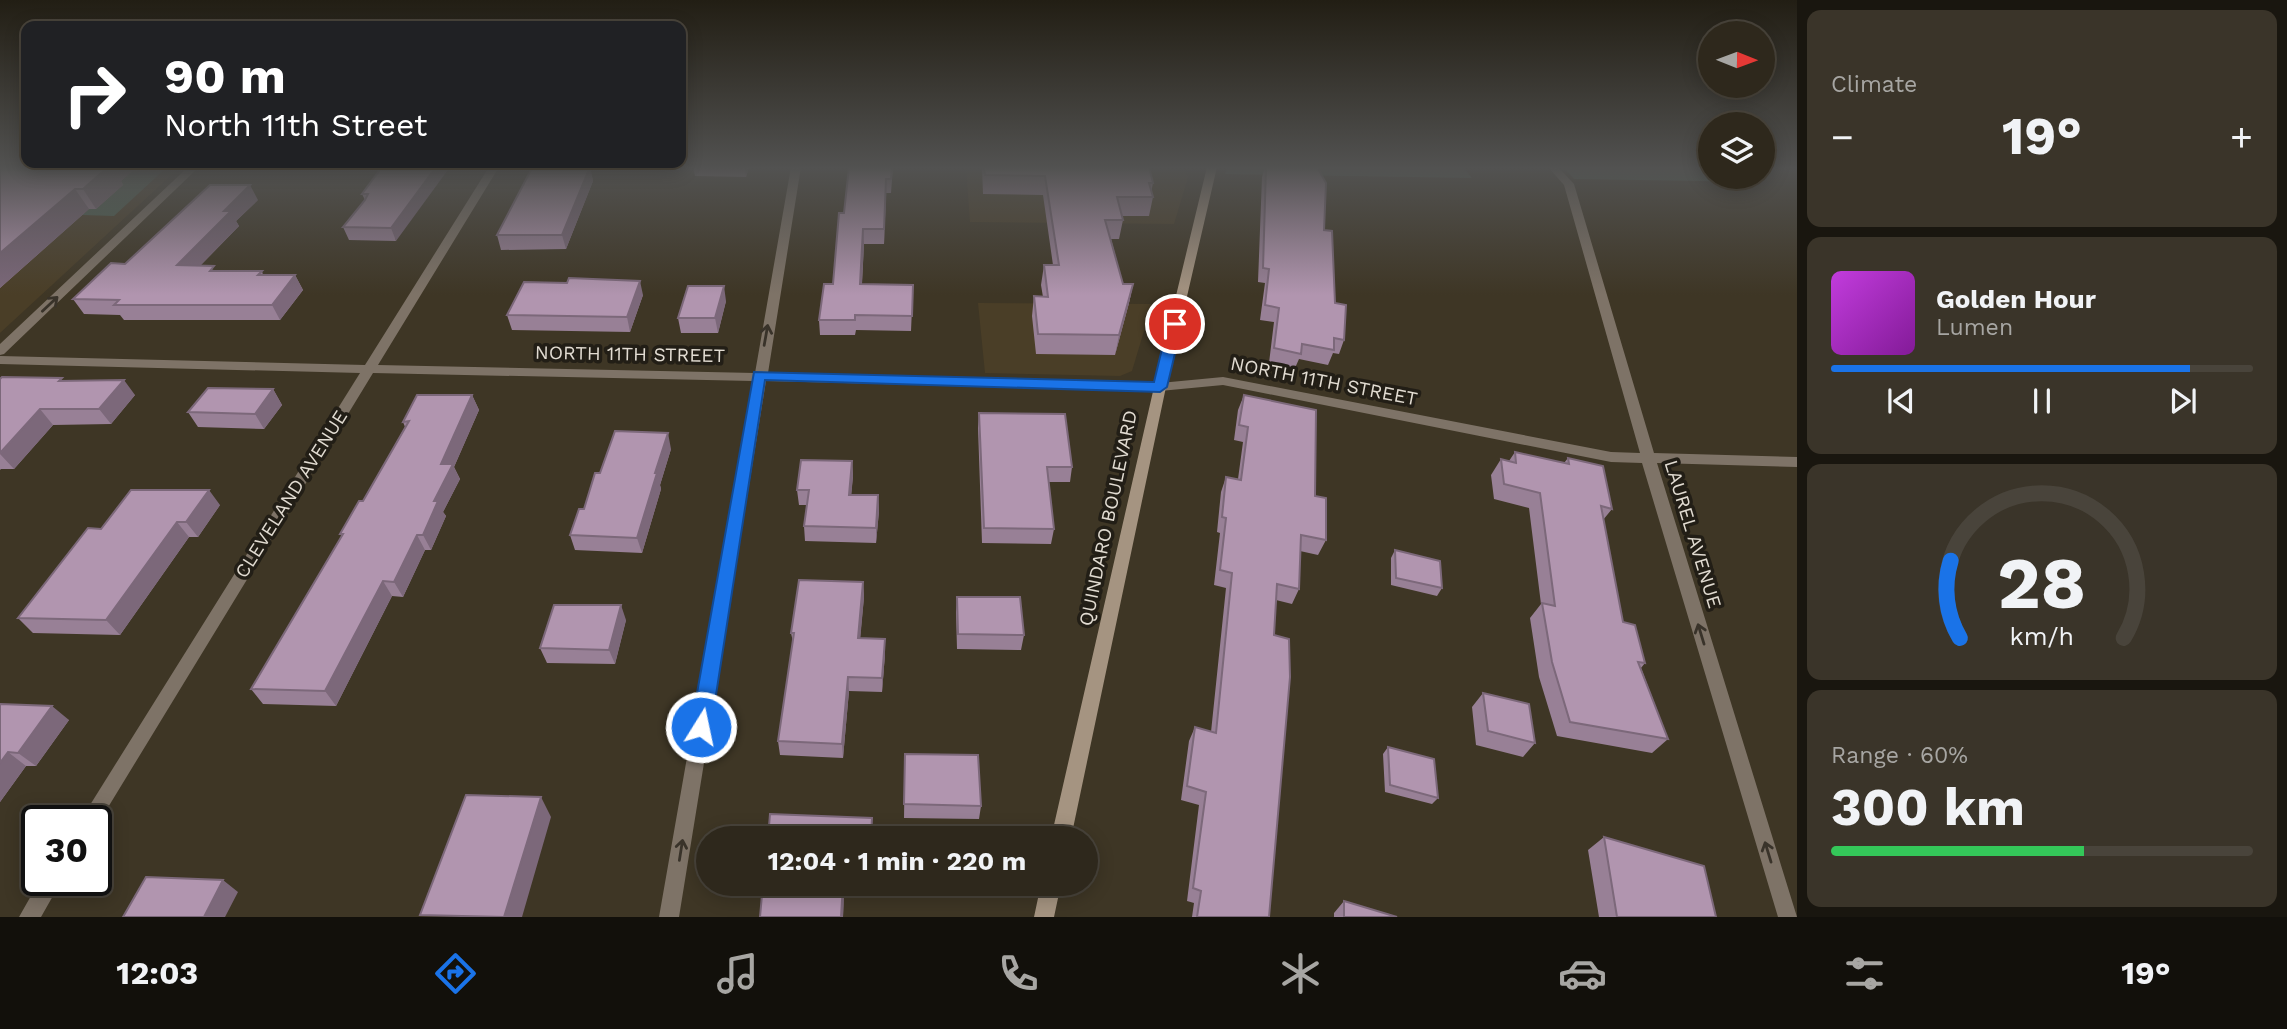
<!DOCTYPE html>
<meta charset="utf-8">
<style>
body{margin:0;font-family:"Work Sans",sans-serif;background:#3a3429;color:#f1f3f6;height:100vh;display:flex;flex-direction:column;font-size:26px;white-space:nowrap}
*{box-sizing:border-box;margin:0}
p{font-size:23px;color:#a7a6a3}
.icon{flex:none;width:38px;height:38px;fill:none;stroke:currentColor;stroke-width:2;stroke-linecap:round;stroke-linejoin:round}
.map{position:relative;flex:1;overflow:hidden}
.drawer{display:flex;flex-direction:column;gap:10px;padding:10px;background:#19160f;width:490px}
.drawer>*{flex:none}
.top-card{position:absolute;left:21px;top:21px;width:665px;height:147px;border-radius:14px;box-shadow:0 4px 18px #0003,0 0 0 2px #49443b;background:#202124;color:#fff;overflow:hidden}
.needle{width:46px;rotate:91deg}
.tools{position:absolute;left:1698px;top:21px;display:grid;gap:14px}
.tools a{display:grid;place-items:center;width:77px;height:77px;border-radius:50%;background:#2e281c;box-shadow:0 4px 18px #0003,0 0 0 2px #49443b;font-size:35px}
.speed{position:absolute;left:21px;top:805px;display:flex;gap:14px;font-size:35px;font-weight:700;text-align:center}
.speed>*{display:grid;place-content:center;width:91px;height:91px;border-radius:50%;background:#2e281c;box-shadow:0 4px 18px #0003,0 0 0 2px #49443b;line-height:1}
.speed .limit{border:4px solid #111;border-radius:10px;background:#fff;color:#111}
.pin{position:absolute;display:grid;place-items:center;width:60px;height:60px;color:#fff;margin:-30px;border:4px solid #fff;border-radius:50%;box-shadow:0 2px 7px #0007}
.me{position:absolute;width:77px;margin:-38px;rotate:10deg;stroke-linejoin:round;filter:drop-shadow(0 0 5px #0008)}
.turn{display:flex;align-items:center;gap:24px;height:147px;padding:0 28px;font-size:32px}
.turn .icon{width:91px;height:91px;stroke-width:2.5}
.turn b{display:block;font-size:49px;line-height:60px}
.big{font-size:52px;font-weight:700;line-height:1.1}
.drawer .tile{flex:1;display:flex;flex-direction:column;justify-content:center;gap:10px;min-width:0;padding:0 24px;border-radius:14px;background:#3a3429}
.drawer .dial{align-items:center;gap:0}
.dial svg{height:182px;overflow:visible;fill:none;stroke:#49443b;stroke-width:7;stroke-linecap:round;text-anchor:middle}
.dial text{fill:#f1f3f6;stroke:none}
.song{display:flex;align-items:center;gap:21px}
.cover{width:84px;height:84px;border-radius:10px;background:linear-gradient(135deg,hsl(290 70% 55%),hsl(290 70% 35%))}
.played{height:7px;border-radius:4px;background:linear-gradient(90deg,#1a73e8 85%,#49443b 85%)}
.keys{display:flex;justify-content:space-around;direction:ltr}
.heat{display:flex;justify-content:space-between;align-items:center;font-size:38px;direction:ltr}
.charge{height:10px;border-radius:5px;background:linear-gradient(90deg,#34c759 60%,#49443b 0)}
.trip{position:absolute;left:696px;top:826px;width:402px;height:70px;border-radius:35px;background:#2e281c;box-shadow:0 4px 18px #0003,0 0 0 2px #49443b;font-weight:700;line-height:70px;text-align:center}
.menu{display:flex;height:112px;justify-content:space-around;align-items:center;background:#12100b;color:#a7a6a3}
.menu .icon{width:49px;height:49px}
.menu .active{color:#1a73e8}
.menu b{font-size:32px;color:#f1f3f6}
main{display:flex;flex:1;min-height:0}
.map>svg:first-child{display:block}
.built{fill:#4a3e27}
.green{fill:#4c6252}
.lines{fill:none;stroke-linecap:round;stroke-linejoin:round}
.street{fill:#7e7367;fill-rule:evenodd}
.secondary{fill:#a59481;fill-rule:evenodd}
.wall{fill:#988096}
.shaded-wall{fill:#7c687a}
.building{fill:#b195af;stroke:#7c687a;stroke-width:2}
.oneway{stroke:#39332a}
.route{fill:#1a73e8;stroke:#114b97;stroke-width:2}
.labels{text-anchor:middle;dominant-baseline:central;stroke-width:7;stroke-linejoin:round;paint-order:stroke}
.street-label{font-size:19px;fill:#e2dcd2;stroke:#221e16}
</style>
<main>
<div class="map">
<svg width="1797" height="917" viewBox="0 0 1797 917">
<rect width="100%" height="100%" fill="#3e3625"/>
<path class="built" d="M0,167H180L0,333Z
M966,167L1176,169L1185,171L1188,177L1174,224L970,222Z
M978,303L1152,304L1132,371L1120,376L985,373Z"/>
<path class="green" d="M137,167H167L114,216L82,215L89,209H96L122,186L117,185Z
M1227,167H1463L1472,178L1225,174Z
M1563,167H1710V177H1755L1761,182L1574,179Z"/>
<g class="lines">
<path class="street" d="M188,167H199L4,354L0,355V344Z
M489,167H499L378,365L755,373L791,167H801L768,373L1160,383L1223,377L1611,452L1640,453L1564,185L1548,167H1558L1574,184L1654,453L1797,457V467L1657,463L1797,917H1778L1642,463L1611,462L1223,385L1160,391L766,381L679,917H659L753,381L373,373L96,827V821H80L360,373L0,364V356L365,365Z
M40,880H62L41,917H19Z"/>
<path class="secondary" d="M1207,167H1217L1166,387L1071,838H1051L1154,387Z
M1041,884H1061L1054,917H1034Z"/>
</g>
<path class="wall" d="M0,167H137L121,181L123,185L96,209H89L0,288Z
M382,167L396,241L349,240L343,227L365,200L362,194Z
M590,167L593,181L566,249L501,250L497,235Z
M693,167H749L746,177L695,176Z
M893,167L891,193H886L884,244H864L862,284L913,285L911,331L856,330L855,335H820L819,320L833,284L844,213Z
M982,167H1149L1153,183L1151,193L1153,197L1149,216H1122L1123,220L1119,239H1111L1123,284H1133L1129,303L1115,355L1036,354L1032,316L1034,296L1043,297L1041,285L1044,265H1053L1043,195L983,194Z
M1265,167H1317L1324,230L1335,303L1344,340L1339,354L1333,353L1328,365L1299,359L1295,368L1269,363L1274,322L1260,320L1265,283L1258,282L1262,177Z
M258,200L236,221L239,226L200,266L217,271H262L263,275H295L303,290L280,320H124L120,315L84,314L73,299L125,264Z
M643,295L630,332L512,330L507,315Z
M726,301L718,333H681L678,318Z
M0,379L64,381L135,395L111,424L53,425L14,469H1L0,470Z
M273,389L282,405L264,429L198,427L188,412Z
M472,395L479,410L454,467L460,479L443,512L446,516L431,550H425L403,597L392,596L336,706L263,704L251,689L342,537L340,534L363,501L405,427L403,422Z
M1244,395L1315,496L1326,540L1318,555L1300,551L1299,589L1292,604L1276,600L1274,635L1269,917H1192L1194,903L1187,901L1199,805L1181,800L1189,741L1195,727L1211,732L1226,588L1214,585L1220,533L1217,532L1221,492L1226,477L1238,479L1243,442L1234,440L1238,410Z
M979,413L1072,467L1070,482H1049L1054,529L1051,544L982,543L978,428Z
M671,449L660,485L661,489L642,553L575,550L570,535L584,509L600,473Z
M1515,452L1564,463L1568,458L1612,509L1603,520L1623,622L1645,663L1641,668L1668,739L1652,753L1557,736L1539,677L1530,618L1541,604L1529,508L1494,499L1491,475L1501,459L1509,461Z
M852,461L853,476L851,495H878L879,511L876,543L805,541L804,526L807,505H799L797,490Z
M220,505L198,537H189L120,635L33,633L18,618L101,529Z
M1395,550L1442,588L1437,596L1391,585V558Z
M863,582L864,597L860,638L885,639V654L882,692L849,691L843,758L780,755L778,741L793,642L791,633Z
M957,597L1024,635L1021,650L957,649L956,612Z
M626,620L615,664L547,663L540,648Z
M1483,693L1535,743L1523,757L1476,745L1472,707Z
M0,704L69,720L36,766H26L0,802Z
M1388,747L1438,798L1432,804L1385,792L1383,754Z
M905,754L981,806L979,819L904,818Z
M1604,837L1716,917H1599L1588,850Z
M763,884H870V892L844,891L843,917H760Z
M1344,901L1397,917H1334V913Z"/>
<path class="shaded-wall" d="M105,167H137L121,181L123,185L96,209L83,189Z
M436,167H450L396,241L391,228Z
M590,167L593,181L566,249L562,235Z
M745,167H749L746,177Z
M886,179V193L884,244V229Z
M250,185L258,200L236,221L239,226L186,280L177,265L224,211Z
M75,189L89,209L0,288V253Z
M863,229L864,244L861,299L860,284Z
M295,275L303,290L280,320L272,305Z
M640,281L643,295L630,332L627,317Z
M1133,284L1129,303L1115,355L1119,335Z
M724,286L726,301L718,333L715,318Z
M124,380L135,395L111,424L99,409Z
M273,389L282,405L264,429L255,414Z
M472,395L479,410L454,467L460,479L443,512L446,516L431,550L423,535L434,501L441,464Z
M40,409L53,425L14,469L0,454Z
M668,433L671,449L660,485L661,489L642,553L637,538L655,473Z
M852,461L853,476L850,510L849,495Z
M209,490L220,505L198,537L186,522Z
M878,495L879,511L876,543V528Z
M177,522L189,537L120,635L106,620Z
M417,535L425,550L403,597L394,582Z
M383,581L392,596L336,706L325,691Z
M863,582L864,597L859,653L858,638Z
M621,605L626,620L615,664L609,650Z
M885,639V654L882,692V678Z
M848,677L849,691L843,758L842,744Z
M52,706L69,720L36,766L18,753Z
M8,752L26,766L0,802V763Z
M541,797L551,817L522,917H504Z
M223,880L238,892L225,917H204Z
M843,884L844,891L843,917H841Z"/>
<path class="building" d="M0,167H108L83,189H75L0,253Z
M382,167H436L391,228L343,227L365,200L368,194H362Z
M590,167L562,235H497L532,168Z
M849,167H892L891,179H886L884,229H863L860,284L913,285L912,316L855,315V320H819L824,284H833L839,213H844Z
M984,167H1149L1153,183H1149L1153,197H1117L1123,220H1105L1123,284H1133L1119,335L1038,334L1034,296L1048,297L1044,265H1059L1045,176L985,175Z
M1266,167H1317L1326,183L1324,230L1332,231L1335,303L1346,305L1344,340L1334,338V350L1302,344L1301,354L1274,348L1279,308L1265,305L1269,269L1263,268Z
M210,185H250L224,211H231L177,265L214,266L210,271H262L258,275H295L272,305H114L119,300L73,299L111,263L125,264Z
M569,278L640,281L627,317L507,315L524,282L567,283Z
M688,286H724L715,318H678Z
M2,377L62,378L59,381L124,380L99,409H40L0,453V379Z
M208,388L273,389L255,414L188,412Z
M417,395H472L441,464H453L434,501H438L423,535H417L394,582L383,581L325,691L251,689L343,534H340L359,501H363L409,421L403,422Z
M1244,395L1316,410L1315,496L1326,498V540L1301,535L1299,589L1277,584L1274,635L1289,639L1290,677L1269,917H1197L1201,891L1193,888L1206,792L1187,786L1195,727L1216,733L1232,573L1220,570L1226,518L1222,517L1226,477L1241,480L1248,427L1239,425Z
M979,413L1065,414L1072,467H1047L1054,529L984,528Z
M615,431L668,433L655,473H657L637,538L570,535L579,509H584L595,473H600Z
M1515,452L1569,464L1568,458L1603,466L1612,509L1601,506L1623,622L1635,625L1645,663L1638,662L1668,739L1570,722L1552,662L1542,603L1555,606L1540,493L1504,484L1501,459L1516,463Z
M801,460L852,461L849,495H878L876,528L804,526L809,490H797Z
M131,490H209L186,522H177L106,620L18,618L88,528L101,529Z
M1395,550L1440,561L1442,588L1396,578Z
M799,580L863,582L858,638L885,639L882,678L848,677L842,744L778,741L794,633H791Z
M957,597H1020L1024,635L958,634Z
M554,605H621L609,650L540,648Z
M1483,693L1529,704L1535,743L1488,731Z
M0,704L52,706L18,753L8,752L0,763Z
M1388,747L1434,759L1438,798L1390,785Z
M905,754L978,755L981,806L904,804Z
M466,795L541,797L504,917L420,915Z
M770,814L872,818L871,838H768Z
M1604,837L1704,866L1716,917H1617Z
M146,877L223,880L204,917H123Z
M763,884H843L841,917H760Z
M1344,901L1397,917H1344Z"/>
<defs><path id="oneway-shaft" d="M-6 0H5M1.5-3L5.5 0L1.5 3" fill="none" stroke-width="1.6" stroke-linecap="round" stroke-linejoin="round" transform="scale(1.75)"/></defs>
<g class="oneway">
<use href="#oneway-shaft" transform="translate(50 304) rotate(-43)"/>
<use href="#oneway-shaft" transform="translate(766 335) rotate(-80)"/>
<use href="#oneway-shaft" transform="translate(1701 634) rotate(-107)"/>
<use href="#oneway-shaft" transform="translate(681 850) rotate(-81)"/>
<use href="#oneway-shaft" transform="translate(1768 852) rotate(-107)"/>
</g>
<linearGradient id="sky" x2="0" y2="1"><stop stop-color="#221e14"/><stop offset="0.57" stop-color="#525251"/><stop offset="1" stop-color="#525251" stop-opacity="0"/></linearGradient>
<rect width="1797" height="295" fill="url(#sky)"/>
<path class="route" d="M1175,320L1182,324L1167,387L1160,392L765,380L711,727L708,734L701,736L694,734L691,727L754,372L1154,382L1168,324Z"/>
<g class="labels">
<g class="street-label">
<text transform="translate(630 354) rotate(1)">NORTH 11TH STREET</text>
<text transform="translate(1324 381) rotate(11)">NORTH 11TH STREET</text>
<text transform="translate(291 494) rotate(-58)">CLEVELAND AVENUE</text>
<text transform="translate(1108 518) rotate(-78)">QUINDARO BOULEVARD</text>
<text transform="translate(1693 534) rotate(73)">LAUREL AVENUE</text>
</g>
</g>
</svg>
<div class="tools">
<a><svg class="needle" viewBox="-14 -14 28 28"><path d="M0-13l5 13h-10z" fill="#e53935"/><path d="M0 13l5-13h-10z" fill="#a7a6a3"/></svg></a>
<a><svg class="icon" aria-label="layers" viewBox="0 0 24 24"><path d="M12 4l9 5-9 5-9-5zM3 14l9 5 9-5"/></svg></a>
</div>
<div class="speed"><div class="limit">30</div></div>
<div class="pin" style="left:1175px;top:324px;background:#d93025"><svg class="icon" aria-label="arrive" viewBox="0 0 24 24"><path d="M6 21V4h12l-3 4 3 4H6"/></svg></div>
<svg class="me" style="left:701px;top:727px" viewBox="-20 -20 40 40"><circle r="17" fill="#1a73e8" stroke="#fff" stroke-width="3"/><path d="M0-11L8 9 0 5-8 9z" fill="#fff"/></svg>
<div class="trip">12:04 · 1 min · 220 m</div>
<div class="top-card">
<div class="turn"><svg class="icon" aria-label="right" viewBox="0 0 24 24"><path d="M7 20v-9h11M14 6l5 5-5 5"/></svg><div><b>90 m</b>North 11th Street</div></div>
</div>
</div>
<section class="drawer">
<div class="tile"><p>Climate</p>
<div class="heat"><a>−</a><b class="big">19°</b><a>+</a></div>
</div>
<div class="tile">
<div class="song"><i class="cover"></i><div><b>Golden Hour</b><p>Lumen</p></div></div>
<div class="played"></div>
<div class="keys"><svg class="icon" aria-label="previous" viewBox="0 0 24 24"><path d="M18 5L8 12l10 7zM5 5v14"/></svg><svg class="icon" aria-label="pause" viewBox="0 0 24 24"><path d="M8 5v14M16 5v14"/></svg><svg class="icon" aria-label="next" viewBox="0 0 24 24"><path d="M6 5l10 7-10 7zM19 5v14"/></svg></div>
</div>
<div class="tile dial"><svg viewBox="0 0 100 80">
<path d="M14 69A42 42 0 1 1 86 69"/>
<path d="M14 69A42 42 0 0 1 10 35" stroke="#1a73e8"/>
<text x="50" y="56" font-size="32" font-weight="700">28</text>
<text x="50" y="72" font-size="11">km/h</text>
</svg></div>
<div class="tile"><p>Range · 60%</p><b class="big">300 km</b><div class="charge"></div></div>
</section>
</main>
<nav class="menu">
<b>12:03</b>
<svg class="icon active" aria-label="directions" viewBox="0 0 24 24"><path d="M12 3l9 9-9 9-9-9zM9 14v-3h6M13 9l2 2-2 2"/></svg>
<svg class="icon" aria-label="music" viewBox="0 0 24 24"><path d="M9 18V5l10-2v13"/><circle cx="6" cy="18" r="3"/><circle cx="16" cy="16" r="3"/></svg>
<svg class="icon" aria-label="phone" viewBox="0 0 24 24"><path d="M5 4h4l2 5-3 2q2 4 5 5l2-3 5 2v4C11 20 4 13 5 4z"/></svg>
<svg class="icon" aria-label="climate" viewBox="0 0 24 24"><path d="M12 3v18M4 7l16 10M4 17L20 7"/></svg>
<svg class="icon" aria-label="car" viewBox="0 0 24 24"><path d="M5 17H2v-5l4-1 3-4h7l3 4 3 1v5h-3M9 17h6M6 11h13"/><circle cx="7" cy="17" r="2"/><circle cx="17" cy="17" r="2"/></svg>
<svg class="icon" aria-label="filters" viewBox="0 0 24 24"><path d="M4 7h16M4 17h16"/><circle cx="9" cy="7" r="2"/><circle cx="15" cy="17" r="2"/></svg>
<b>19°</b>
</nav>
